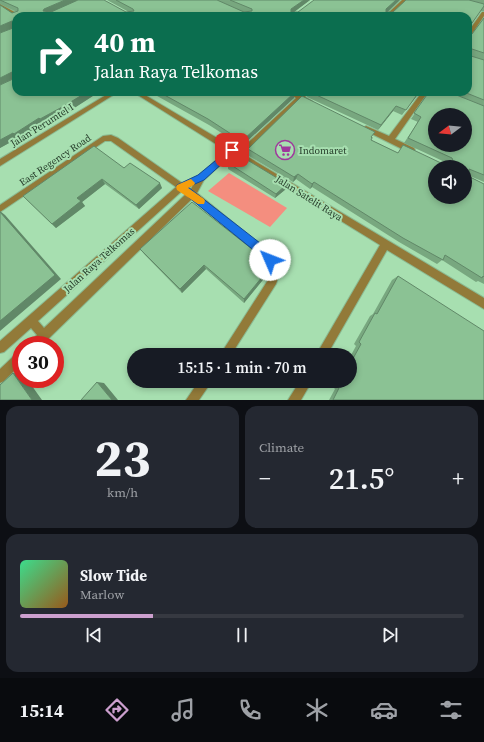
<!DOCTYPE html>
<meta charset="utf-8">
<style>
body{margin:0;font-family:"Source Serif 4",serif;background:#242831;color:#f1f3f6;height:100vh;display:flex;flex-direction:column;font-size:15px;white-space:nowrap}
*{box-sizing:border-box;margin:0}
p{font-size:13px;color:#9ea1a6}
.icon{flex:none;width:22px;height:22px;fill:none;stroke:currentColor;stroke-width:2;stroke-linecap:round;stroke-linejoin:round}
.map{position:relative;height:400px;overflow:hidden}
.sheet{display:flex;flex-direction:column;gap:6px;padding:6px;background:#0d0f14;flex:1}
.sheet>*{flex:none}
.hud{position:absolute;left:12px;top:12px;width:460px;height:84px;border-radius:12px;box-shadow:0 2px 6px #0003;background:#0b6e4f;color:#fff;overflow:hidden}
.needle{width:26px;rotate:254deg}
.controls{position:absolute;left:428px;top:108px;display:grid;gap:8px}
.controls a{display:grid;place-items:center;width:44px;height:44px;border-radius:50%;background:#171b24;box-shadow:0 2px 6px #0003;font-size:20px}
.speed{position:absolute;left:12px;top:336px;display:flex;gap:8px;font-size:20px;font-weight:700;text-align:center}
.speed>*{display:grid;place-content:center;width:52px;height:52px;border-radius:50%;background:#171b24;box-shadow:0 2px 6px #0003;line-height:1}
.speed .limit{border:6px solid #d22;background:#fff;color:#111}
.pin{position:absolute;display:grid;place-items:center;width:34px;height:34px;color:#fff;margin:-17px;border-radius:8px;box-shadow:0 2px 6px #0006}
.me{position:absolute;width:44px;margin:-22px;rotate:314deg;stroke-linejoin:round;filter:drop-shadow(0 0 3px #0008)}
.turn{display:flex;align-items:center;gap:14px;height:84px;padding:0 16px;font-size:18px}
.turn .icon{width:52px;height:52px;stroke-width:2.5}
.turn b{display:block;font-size:28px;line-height:34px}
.big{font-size:30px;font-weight:600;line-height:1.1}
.sheet .widget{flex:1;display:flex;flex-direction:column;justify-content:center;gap:6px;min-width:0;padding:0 14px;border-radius:12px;background:#242831}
.sheet .dial{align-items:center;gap:0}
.dial b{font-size:52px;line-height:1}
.song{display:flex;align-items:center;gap:12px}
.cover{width:48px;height:48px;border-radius:6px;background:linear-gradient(135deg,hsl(150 70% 55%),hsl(30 70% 35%))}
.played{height:4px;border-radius:2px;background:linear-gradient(90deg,#cc9fce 30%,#363941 30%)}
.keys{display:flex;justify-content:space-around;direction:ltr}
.heat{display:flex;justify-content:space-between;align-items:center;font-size:22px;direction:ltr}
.sheet .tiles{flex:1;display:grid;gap:6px;grid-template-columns:1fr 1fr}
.widget:last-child{grid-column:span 2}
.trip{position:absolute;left:127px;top:348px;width:230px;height:40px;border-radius:20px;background:#171b24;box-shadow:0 2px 6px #0003;font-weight:600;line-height:40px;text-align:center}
.tabs{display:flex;height:64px;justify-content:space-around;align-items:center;background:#090b0e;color:#9ea1a6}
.tabs .icon{width:28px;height:28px}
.tabs .current{color:#cc9fce}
.tabs b{font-size:18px;color:#f1f3f6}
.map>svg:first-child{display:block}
.green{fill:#f48e7f}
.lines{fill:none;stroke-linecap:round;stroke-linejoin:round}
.street-casing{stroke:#8bbb93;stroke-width:2}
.street{fill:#927a39;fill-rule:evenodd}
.wall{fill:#78a77f}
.shaded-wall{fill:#618868}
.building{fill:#8bc294;stroke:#618868;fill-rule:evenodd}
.route{fill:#1a73e8;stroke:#114b97}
.slow{fill:#f59e0b}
.labels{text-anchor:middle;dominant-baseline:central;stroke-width:4;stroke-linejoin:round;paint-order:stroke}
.street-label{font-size:10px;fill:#263c2a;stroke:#a7dfb0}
.poi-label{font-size:10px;fill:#263c2a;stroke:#a7dfb0;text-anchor:start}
</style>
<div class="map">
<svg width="484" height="400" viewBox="0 0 484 400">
<rect width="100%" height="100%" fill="#a7dfb0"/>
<path class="green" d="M229,173L287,208L270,227L208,191Z"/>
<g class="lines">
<g class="street-casing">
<path id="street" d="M402,0H407L390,16H385Z
M0,4L20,15V16L16,17L0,7Z
M482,12H484V16L470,37L468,38V32Z
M111,92H118L0,166V159Z
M133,92H140L239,151L296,98L286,92H294L300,95L302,92H309L305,97L312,101V103H308L301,100L245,155L484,298V309L387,250L327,355H316L380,245L232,154L204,180L197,193L268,251C275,261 281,272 276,284L231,355H220L268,280V266L262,257L192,199L42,345H29L30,341L37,335L31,328L4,352L0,353V341L176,187L111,141H105L0,212V205L103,136L111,135L118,138L182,183L198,176L227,151ZM193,185L191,189L188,187ZM182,191L186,194L44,328L38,321Z
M422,92H428L395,139L414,148L415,150L414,152H408L364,130L363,128L366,126L389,136Z
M21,352V364L4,381L0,383V369L17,353Z
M199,381H212L199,400H186Z
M300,381H312L301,400H288Z"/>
</g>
<use href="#street" class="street"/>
</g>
<path class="wall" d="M0,0L126,12H129L107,0H310L294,12H298L400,0L388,12H393L406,0H484V11H481L470,26V32L472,34L484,18V182L470,176V177L484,184V284L478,281L476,282L442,260L437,264L399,242L312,187L310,189L296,179L293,182L247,155L248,149L373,137L371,140L398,153L441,163H447L404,143L418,122L411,119L429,92H468V16H16V92H99L68,112L44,125L43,123L19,139L18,138L0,148V33L12,13L17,12L0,4Z
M150,92H293L294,98L242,146L209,125Z
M308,92H420L402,115L393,111L378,130L307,97Z
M228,163L287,184L286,189L275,198L228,169Z
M124,168L162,188L139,209L105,184L82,202L85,206L56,228L23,196Z
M140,249L266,276L244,303L206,269L182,293L144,254Z
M398,276L484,400H329L335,389L334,388L337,381H350V357L356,346L354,344L370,316L373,314L392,280Z"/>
<path class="shaded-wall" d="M65,0H79L46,16L43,11L44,9Z
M304,0H310L290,15L291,9Z
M396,0H400L384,15L386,9Z
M193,13L194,16H187Z
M12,21L15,27L0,33V26Z
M12,72L16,77L0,85V78Z
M87,92H99L68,112L44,125L40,119Z
M294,93V98L242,146V141Z
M396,106L393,111L378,130L381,125Z
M39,118L43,123L19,139L14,134Z
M13,133L18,138L0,148V140Z
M298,174L296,179L293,182L294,177Z
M102,179L105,184L82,202L85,206L56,228L52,224L77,198Z
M314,182L312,187L310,189L312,184Z
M160,183L162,188L139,209L136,205Z
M287,184L286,189L275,198L276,194Z
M0,211L5,215L61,279L0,331Z
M204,265L206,269L182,293L180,289Z
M267,271L266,276L244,303V299Z
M13,373L21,374V379H27L42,400H32Z
M97,382L104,383L118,400H112Z"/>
<path class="building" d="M0,0H65L44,9L43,11L51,12L78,0H104L126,12L134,11L133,9L116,0H217L244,12L252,11V9L230,0H304L291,9V12H298L314,0H396L386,9V12H393L406,0H469L484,4V6L470,26V32L472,34L484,18V53L472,49L470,50L471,56L484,60V100L464,92H468V16H203L193,13L187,16H16V92H87L64,106L40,119L39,118L14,134L13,133L0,140V85L13,79L12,72L0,78V33L13,28L14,22L12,21L0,26V5L12,13L18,11V8Z
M159,92H293L294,93L242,141L208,119Z
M310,92H419L406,110L396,106L381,125Z
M429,92H449L484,106V175L469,169L470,177L484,184V277L483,276L482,278L445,255L443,260L403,238L314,182L312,184L298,174L294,177L248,149L302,96L375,132L371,137L372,138L371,140L398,153L403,145L441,163H454L452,158L408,138L421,117L414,113ZM435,115H465V145H435ZM435,167H465V197H435Z
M94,146L124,168L130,163L160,183L136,205L102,179L77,198L81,201L52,224L23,196Z
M239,155L287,184L276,194L228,163Z
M192,202L266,260L267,271L244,299L204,265L180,289L140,249Z
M0,212L55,275L0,321Z
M398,276L484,331V400H333L339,388L338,387L341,381H350V364L361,344L359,342L375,313L377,314Z
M13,373L32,400H0V385Z
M97,382L112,400H81Z"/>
<path class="route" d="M232,147L235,148V152L204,180L188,187L269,250L275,260L273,263L270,264L266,263L262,257L176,187L177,185L198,175Z"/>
<path class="slow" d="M191,179L195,183L194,185L188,188L204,199L205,201L204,204H198L177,190L176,187L177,185Z"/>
<defs>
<g id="supermarket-ring" transform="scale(1)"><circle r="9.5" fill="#a7dfb0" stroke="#9f389c" stroke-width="1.5"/><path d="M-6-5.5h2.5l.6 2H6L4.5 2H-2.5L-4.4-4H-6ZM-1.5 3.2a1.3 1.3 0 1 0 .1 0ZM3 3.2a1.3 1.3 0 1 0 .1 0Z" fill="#9f389c"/></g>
</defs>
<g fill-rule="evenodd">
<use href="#supermarket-ring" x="285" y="150"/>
</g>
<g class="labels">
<g class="street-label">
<text transform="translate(42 125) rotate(-32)">Jalan Perumtel I</text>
<text transform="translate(55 160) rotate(-34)">East Regency Road</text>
<text transform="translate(309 198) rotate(32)">Jalan Satelit Raya</text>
<text transform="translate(99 260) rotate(-42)">Jalan Raya Telkomas</text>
</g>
<g class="poi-label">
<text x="299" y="150">Indomaret</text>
</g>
</g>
</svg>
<div class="controls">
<a><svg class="needle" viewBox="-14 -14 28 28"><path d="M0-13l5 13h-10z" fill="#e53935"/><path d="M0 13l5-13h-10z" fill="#9ea1a6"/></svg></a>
<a><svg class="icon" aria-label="sound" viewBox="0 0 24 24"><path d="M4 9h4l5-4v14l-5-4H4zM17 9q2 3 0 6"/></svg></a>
</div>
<div class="speed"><div class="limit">30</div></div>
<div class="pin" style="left:232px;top:150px;background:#d93025"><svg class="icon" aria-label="arrive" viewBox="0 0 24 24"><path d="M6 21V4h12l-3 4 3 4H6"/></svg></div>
<svg class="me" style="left:270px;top:260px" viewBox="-20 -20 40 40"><circle r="19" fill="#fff"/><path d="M0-13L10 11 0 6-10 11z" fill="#1a73e8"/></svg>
<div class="trip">15:15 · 1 min · 70 m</div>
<div class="hud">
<div class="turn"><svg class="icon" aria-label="right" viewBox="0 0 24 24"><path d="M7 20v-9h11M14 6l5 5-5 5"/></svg><div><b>40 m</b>Jalan Raya Telkomas</div></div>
</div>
</div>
<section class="sheet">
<div class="tiles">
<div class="widget dial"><b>23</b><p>km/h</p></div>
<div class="widget"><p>Climate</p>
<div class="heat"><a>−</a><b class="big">21.5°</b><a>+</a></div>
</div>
<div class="widget">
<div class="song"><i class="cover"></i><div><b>Slow Tide</b><p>Marlow</p></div></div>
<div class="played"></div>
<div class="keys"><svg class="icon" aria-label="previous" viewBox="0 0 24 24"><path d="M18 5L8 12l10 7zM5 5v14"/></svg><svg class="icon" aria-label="pause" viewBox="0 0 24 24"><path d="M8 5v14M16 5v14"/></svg><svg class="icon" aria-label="next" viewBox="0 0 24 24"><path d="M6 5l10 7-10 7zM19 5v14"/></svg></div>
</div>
</div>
</section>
<nav class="tabs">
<b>15:14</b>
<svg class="icon current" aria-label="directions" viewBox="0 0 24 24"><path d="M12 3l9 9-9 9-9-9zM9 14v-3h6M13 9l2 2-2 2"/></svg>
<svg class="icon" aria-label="music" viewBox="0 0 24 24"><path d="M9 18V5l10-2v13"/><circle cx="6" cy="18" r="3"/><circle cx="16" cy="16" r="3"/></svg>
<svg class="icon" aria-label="phone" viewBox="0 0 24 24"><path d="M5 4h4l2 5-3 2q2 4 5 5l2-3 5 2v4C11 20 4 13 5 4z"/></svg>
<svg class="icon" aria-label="climate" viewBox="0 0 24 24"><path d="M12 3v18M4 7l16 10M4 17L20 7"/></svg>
<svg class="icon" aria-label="car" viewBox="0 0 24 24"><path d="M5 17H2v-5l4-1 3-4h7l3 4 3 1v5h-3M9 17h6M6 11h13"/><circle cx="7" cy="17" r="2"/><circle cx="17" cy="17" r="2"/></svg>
<svg class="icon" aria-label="filters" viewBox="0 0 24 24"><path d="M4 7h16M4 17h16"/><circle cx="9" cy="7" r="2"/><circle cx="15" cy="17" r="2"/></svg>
</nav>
